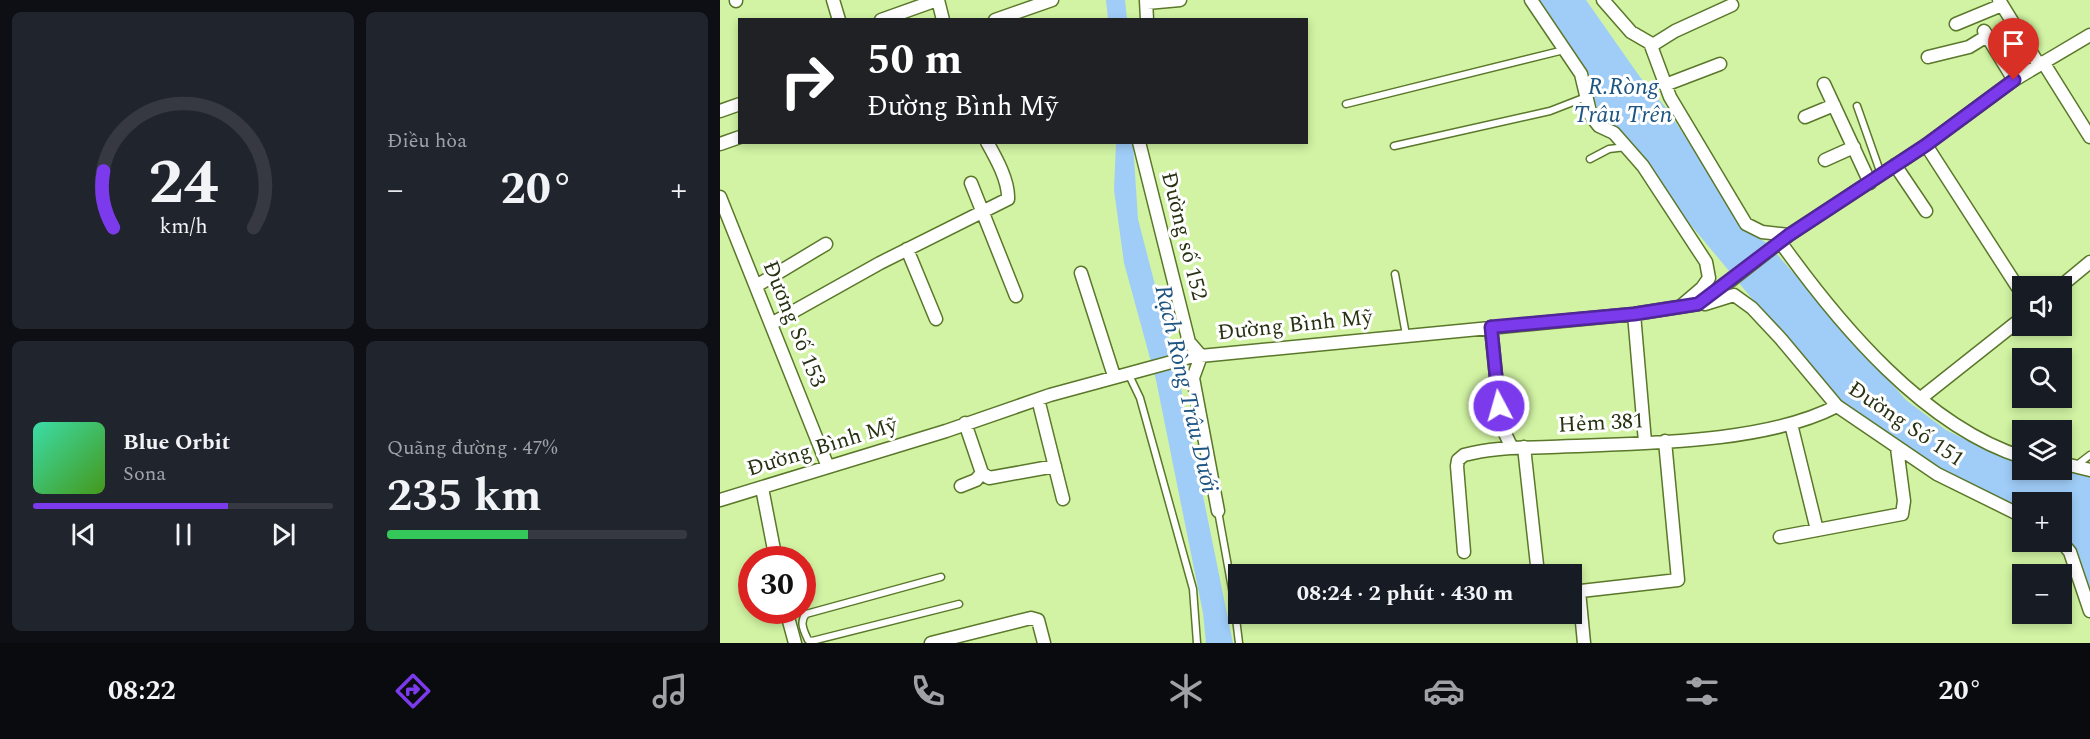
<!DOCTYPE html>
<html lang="vi">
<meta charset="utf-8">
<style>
body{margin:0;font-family:Spectral,serif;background:#20242c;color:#f1f3f6;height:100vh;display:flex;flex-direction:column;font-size:22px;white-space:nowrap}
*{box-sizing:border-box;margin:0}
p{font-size:20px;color:#9ea1a6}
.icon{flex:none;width:33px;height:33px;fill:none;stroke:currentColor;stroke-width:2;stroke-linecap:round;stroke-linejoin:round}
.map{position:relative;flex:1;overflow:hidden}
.details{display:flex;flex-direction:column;gap:12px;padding:12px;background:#0d0f14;width:720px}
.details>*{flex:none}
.hud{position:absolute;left:18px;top:18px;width:570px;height:126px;border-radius:0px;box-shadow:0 3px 9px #0003;background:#202124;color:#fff;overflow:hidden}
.buttons{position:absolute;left:1292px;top:276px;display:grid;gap:12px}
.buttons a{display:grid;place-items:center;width:60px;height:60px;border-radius:0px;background:#171b24;box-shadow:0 3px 9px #0003;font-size:30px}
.speed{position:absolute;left:18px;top:546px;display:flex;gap:12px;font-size:30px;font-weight:700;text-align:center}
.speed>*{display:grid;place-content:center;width:78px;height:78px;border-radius:50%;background:#171b24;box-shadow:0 3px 9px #0003;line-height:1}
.speed .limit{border:9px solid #d22;background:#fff;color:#111}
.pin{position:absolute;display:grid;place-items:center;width:51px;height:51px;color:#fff;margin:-62px -26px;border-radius:50% 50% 50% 0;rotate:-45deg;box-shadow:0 0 6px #0007}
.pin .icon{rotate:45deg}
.me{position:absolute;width:66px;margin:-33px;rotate:354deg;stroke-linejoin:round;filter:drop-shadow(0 0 4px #0008)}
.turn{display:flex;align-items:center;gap:21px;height:126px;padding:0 30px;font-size:27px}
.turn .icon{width:78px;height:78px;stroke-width:2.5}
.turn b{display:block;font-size:42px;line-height:51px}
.big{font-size:45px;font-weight:700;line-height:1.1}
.details .card{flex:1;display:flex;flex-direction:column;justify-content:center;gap:9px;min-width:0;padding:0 21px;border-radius:9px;background:#20242c}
.details .dial{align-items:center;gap:0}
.dial svg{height:156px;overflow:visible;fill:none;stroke:#363941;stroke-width:7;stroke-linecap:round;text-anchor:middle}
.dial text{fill:#f1f3f6;stroke:none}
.song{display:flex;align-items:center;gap:18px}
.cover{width:72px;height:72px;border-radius:9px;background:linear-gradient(135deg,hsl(160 70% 55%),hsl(100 70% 35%))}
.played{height:6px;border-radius:3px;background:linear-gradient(90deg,#7c3aed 65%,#363941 65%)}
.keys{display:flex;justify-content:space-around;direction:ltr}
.heat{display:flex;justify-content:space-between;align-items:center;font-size:33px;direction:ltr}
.charge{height:9px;border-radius:4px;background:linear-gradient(90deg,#34c759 47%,#363941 0)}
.details .tiles{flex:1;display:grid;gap:12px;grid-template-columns:repeat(2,1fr)}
.trip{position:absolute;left:508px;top:564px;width:354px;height:60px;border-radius:0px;background:#171b24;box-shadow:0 3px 9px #0003;font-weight:700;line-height:60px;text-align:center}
.menu{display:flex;height:96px;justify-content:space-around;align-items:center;background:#090b0e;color:#9ea1a6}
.menu .icon{width:42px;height:42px}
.menu .active{color:#7c3aed}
.menu b{font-size:27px;color:#f1f3f6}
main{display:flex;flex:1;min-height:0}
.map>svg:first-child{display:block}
.water{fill:#9fcdf8}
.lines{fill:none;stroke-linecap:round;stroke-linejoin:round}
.service-casing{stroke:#5a772a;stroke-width:9}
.minor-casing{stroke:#5a772a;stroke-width:15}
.service{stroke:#fff;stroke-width:6}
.minor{stroke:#fff;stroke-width:12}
.route-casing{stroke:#51269a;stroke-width:15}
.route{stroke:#7c3aed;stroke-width:10}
.labels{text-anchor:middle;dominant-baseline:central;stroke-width:6;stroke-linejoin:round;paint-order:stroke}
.street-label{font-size:22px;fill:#263212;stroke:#fff}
.water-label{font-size:24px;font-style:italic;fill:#1c5482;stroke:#fff}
</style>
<main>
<section class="details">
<div class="tiles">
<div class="card dial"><svg viewBox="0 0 100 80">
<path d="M14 69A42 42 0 1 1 86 69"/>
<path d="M14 69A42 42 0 0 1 9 40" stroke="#7c3aed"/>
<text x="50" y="56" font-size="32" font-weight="700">24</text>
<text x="50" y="72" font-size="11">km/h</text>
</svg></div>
<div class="card"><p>Điều hòa</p>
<div class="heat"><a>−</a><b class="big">20°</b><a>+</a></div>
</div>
<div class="card">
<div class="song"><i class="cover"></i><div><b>Blue Orbit</b><p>Sona</p></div></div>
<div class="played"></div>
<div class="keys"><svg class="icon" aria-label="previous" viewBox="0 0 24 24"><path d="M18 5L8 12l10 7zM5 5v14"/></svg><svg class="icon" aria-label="pause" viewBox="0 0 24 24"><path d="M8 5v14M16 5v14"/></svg><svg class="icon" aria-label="next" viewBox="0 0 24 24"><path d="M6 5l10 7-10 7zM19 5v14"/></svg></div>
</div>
<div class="card"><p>Quãng đường · 47%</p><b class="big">235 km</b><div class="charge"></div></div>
</div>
</section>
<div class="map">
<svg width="1370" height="643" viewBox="0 0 1370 643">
<rect width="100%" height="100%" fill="#d1f3a3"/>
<path class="water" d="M386,0H405L407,19H388Z
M815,0H866L920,77L947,109L1027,231L1047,243L1186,400L1226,430L1282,457L1302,462V470H1329L1370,475V601L1350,543L1341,534V502H1302V513C1237,479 1173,441 1114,397L880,116L871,90Z
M396,143H413L418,219L459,378L513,643H486L483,613L436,380L404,263L394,190Z"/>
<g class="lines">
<g class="service-casing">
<path id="service" d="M626,104L844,50
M1137,106L1161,174
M674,146L830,111L866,97
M870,159L889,149L906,147
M675,274L686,335
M408,373L420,398L473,589L477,643
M1357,465L1370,455
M498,511L513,594L519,643
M221,577L86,614C79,622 84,631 88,640L92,641L239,604"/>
</g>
<g class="minor-casing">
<path id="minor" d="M16,0V1
M113,0L119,20
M218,0L223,20
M426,0L427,20
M811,0L861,74L871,116L879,126L894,133L923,166L986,262L989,278L982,288L961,306
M883,0L911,32L930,43L950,97L1026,224L1042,232L1069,235
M1279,0L1319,65
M427,3L460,0
M161,20L217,0
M275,20L332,0
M1236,24L1282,5
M1264,31L1294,80
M931,46L955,31L1012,5
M1208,57L1249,47L1267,36
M1323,62L1370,137
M1104,84L1150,183
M945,85L1000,64
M0,111L20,104
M1085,117L1114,105
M419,142L469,342L481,356L473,378L498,511
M0,144L20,137
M1206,145L1302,294
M1105,160L1134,147
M1175,165L1206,211
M251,183L296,296
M0,197L108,467
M1061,243C1119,324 1204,426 1302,457
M187,249L216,319
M361,273L394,376
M36,286L106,244
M1341,286L1370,262
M985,304L1014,295L1032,308L1061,339L1117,406L1217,474L1302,516
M914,314L925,442
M51,324L160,263L288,199C289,181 276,158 267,142
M771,327L781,425L791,446
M1201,398L1302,318
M318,399L343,499
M1071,424L1097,530
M804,447L818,574
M1341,463L1370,470
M262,473L269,478L335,466
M241,486L256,480L262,473L245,423
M42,488L56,560
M0,500L226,431L330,395L470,357L914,314L978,304L991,296L1069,235L1206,145L1294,80L1370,35
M1060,537L1182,514L1184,501L1177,448
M1341,541L1350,552L1370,611
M744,552L737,466L738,460L744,455C773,447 800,448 830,447C914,443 1042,445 1117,406
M859,591L864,643
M852,592L958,580L945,441
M66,610L75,643
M211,643L311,618L318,620L324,643"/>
</g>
<use href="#service" class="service"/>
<use href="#minor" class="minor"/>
</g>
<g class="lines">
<g class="route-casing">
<path id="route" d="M779,406L771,327L914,314L978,304L1069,235L1206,145L1294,80"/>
</g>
<use href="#route" class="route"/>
</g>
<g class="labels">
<g class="street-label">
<text transform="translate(464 236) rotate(76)">Đường số 152</text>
<text transform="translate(74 324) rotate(68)">Đương Số 153</text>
<text transform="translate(575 325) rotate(-6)">Đường Bình Mỹ</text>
<text transform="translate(881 423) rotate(-3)">Hẻm 381</text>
<text transform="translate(1186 424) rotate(34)">Đường Số 151</text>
<text transform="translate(102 447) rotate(-17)">Đường Bình Mỹ</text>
</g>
<g class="water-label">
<text x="903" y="87">R.Ròng<tspan x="903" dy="28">Trâu Trên</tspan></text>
<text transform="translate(466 389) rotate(77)">Rạch Ròng Trâu Dưới</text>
</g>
</g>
</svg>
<div class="buttons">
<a><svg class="icon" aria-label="sound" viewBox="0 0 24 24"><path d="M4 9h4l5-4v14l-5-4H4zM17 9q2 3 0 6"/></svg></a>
<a><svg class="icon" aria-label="search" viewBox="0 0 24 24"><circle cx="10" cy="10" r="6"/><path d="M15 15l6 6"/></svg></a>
<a><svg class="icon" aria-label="layers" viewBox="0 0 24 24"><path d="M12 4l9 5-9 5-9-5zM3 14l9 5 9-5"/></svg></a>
<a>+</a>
<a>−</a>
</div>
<div class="speed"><div class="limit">30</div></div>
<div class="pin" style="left:1294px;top:80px;background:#d93025"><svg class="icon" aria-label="arrive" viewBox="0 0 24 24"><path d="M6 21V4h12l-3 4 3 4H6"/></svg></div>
<svg class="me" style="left:779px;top:406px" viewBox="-20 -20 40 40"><circle r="17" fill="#7c3aed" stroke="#fff" stroke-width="3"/><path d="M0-11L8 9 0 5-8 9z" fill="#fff"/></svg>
<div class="trip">08:24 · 2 phút · 430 m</div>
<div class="hud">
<div class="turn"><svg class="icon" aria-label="right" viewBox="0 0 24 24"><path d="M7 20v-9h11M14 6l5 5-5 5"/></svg><div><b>50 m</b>Đường Bình Mỹ</div></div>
</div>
</div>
</main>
<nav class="menu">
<b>08:22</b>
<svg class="icon active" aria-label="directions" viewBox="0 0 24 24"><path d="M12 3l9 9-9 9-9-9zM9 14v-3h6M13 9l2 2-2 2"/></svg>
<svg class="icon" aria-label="music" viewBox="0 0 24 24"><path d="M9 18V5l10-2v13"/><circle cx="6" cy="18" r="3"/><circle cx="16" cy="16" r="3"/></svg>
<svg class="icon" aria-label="phone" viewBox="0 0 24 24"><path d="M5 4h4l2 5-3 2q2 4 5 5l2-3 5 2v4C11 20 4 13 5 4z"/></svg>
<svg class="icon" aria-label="climate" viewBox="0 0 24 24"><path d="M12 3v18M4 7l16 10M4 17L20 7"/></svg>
<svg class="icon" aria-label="car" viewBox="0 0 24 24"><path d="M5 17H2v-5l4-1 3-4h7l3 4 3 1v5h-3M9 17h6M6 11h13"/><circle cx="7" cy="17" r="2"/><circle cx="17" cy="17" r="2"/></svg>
<svg class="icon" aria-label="filters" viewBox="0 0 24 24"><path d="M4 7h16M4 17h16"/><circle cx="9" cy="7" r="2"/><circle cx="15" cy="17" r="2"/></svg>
<b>20°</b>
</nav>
